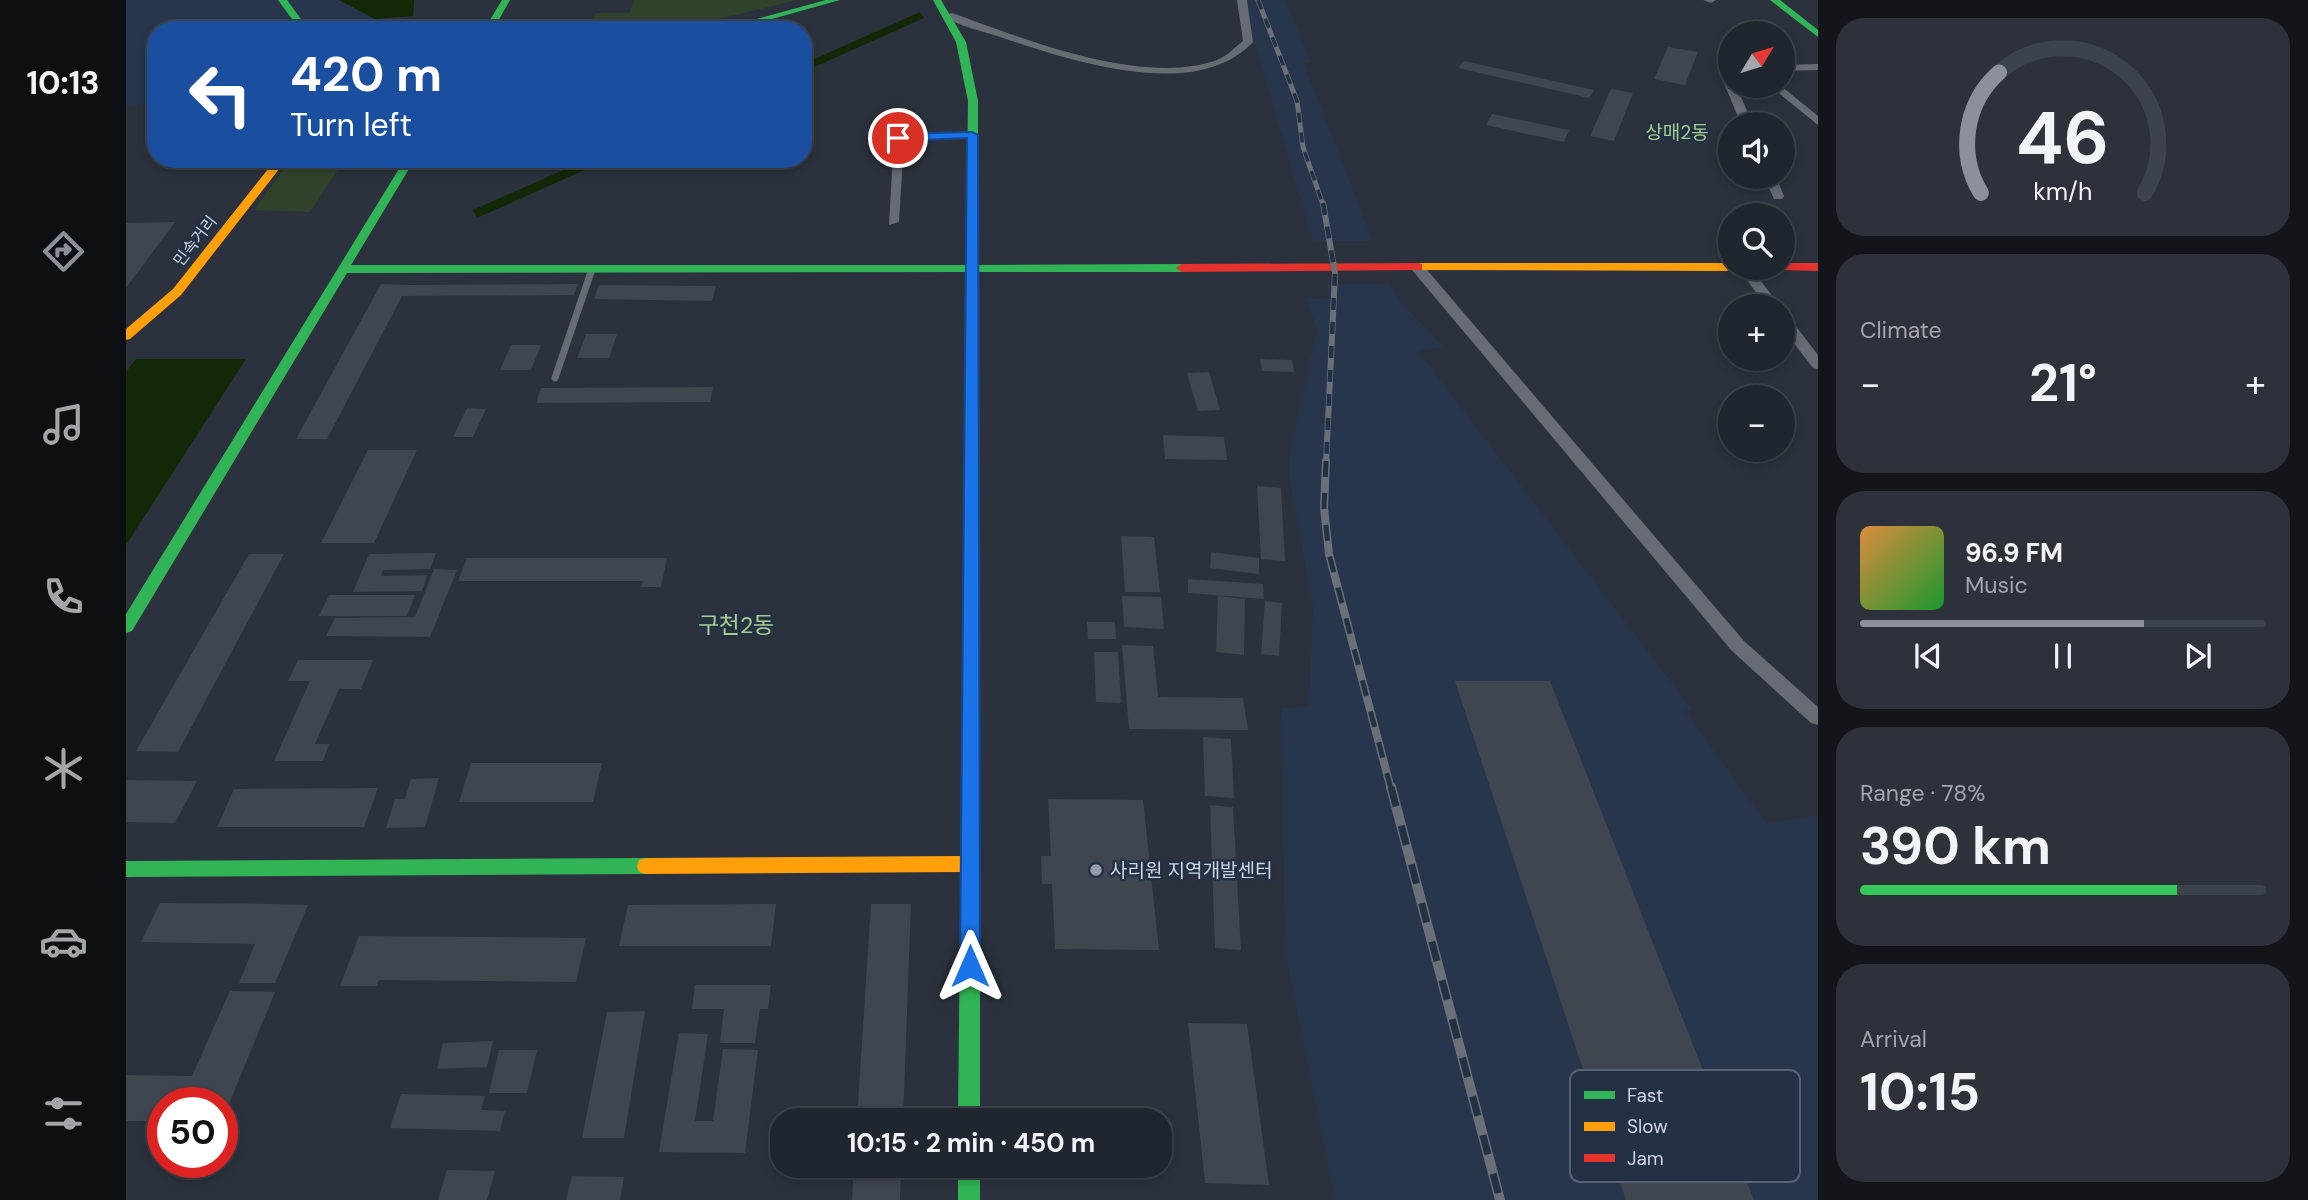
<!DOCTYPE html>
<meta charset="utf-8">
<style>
body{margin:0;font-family:"DM Sans","Noto Sans KR",sans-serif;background:#2d323a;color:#f1f3f6;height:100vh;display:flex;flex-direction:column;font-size:26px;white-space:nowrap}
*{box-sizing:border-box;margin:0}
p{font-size:23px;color:#a2a5aa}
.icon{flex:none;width:38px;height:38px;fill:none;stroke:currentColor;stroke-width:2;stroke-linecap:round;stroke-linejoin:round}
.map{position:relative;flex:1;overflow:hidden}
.side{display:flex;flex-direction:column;gap:18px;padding:18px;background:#121519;width:490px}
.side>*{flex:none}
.banner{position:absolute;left:21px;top:21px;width:665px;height:147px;border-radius:28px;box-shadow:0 4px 10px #0003,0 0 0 2px #3d434a;background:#1a4fa0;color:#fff;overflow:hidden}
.needle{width:46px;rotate:52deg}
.buttons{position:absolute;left:1592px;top:21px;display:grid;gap:14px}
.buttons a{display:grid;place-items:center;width:77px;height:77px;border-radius:50%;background:#20262e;box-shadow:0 4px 10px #0003,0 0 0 2px #3d434a;font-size:35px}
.speed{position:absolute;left:21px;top:1087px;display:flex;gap:14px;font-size:35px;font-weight:700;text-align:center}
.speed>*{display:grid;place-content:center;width:91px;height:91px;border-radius:50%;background:#20262e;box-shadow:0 4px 10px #0003,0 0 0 2px #3d434a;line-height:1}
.speed .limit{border:10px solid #d22;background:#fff;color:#111}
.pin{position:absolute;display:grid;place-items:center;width:60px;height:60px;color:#fff;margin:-30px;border:4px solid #fff;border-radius:50%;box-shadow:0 2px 7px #0007}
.me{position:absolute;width:77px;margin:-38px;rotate:0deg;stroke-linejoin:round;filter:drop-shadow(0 0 5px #0008)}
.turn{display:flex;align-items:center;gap:24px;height:147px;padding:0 28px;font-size:32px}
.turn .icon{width:91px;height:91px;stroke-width:2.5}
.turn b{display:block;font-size:49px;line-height:60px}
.big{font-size:52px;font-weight:700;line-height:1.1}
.side .tile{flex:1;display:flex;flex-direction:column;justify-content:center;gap:10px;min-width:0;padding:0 24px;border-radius:28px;background:#2d323a}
.side .dial{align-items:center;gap:0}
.dial svg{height:182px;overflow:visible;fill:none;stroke:#3d434a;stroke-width:7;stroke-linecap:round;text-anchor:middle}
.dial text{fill:#f1f3f6;stroke:none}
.song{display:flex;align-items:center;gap:21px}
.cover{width:84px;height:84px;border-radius:10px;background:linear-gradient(135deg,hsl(30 70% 55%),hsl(130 70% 35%))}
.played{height:7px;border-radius:4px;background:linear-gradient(90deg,#8c9099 70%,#3d434a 70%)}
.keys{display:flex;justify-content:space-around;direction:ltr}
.heat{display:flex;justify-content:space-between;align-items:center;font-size:38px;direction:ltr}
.charge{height:10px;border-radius:5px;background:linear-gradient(90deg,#34c759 78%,#3d434a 0)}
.trip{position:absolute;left:644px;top:1108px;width:402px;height:70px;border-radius:28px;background:#20262e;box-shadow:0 4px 10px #0003,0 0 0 2px #3d434a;font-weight:700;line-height:70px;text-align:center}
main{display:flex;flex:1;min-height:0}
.tab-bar{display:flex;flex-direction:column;width:126px;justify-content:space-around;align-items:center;background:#0d0f12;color:#a2a5aa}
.tab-bar .icon{width:49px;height:49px}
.tab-bar .selected{color:#8c9099}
.tab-bar b{font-size:32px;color:#f1f3f6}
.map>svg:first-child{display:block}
.built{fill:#27364d}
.green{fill:#31422a}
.water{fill:#132806}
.building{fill:#40464f}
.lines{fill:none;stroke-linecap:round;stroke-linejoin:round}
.lane{stroke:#666b74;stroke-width:7}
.street{fill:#666b74;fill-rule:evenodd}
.fast{fill:#30b455;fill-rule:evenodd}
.slow{fill:#ff9f0a;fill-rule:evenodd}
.jam{fill:#e5322d;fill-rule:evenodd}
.rail-far3-casing{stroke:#6b7078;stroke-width:5}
.rail-far2-casing{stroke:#6b7078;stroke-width:6}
.rail-far1-casing{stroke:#6b7078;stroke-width:8}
.rail-casing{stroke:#6b7078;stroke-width:10}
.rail-far3{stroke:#243144;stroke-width:3.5;stroke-dasharray:10;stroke-linecap:butt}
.rail-far2{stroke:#243144;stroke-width:4.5;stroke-dasharray:12;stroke-linecap:butt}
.rail-far1{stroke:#243144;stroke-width:5;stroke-dasharray:16;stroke-linecap:butt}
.rail{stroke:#243144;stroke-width:7;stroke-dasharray:20;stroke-linecap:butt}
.route{fill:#1a73e8;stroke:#114b97;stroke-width:2}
.poi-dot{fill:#959da9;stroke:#243144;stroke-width:2.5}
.labels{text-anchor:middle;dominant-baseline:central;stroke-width:5;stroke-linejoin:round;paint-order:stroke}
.far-street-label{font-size:16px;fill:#ced6e3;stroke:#243144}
.far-quarter-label{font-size:19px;fill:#a5cf8c;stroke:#243144}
.poi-label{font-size:19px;fill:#ced6e3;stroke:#243144;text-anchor:start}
.quarter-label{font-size:23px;fill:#a5cf8c;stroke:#243144}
.key{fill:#243144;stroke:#576374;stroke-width:2}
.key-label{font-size:19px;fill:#ced6e3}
</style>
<main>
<nav class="tab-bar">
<b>10:13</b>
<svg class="icon selected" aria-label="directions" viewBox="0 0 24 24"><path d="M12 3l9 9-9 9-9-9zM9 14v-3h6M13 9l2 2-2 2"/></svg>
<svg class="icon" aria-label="music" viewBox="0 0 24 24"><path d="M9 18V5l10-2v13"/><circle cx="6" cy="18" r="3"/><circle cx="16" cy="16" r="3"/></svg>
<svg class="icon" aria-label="phone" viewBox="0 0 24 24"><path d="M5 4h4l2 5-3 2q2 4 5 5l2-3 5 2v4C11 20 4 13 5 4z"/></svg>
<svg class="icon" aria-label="climate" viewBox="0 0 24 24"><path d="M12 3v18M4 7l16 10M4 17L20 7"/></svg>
<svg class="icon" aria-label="car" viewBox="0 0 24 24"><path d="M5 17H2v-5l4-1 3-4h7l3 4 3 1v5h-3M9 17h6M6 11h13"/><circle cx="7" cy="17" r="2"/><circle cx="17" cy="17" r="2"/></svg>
<svg class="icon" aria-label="filters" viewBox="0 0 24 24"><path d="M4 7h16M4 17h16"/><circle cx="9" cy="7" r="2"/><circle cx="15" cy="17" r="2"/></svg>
</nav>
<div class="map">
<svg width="1692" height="1200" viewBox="0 0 1692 1200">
<rect width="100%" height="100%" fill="#2b323d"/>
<path class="built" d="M0,0H212L282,30H30V101L0,107Z
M1116,0H1159L1185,62H1177L1247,241H1187Z
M1202,284H1263L1273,300L1318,347L1292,351L1566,709L1559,711L1641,824L1692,815V1200H1209L1159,951L1155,708L1183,706L1187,607L1163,476V457L1191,330L1180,299H1201Z"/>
<path class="green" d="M509,0H671L546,30H461L470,13H503Z
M165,159H219L184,212L128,210Z"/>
<path class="water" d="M213,0H288L287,16L249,19Z
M794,12L798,18L677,72V64Z
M462,159H483L351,218L347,210Z
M10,359H120L0,545V372Z"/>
<path class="building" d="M1542,47L1572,52L1559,85L1528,79Z
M1338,61L1468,90L1463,98L1332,68Z
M1485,89L1507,93L1488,141L1464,136Z
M1366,114L1443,130L1438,142L1360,125Z
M49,222L0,288V223Z
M255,284L282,285L452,284L448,295L276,296L201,439H170Z
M473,285L590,286L586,301L468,299Z
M460,334H491L483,358H451Z
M385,345H415L405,370H374Z
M1134,359L1166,360L1168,372L1136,371Z
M1083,372L1094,410L1072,411L1061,373Z
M587,387L584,402L410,403L415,388Z
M341,408L360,409L347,437H327Z
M1037,435L1098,437L1101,460L1039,459Z
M242,450H291L248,543H195Z
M1131,486L1155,488L1159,561L1135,559Z
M995,536L1028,537L1034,592H999Z
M1085,552L1133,558V574L1084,568Z
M310,553L304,569L257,570L255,576L302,575L296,591L227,592L243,554Z
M123,554H158L52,752L10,751Z
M341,558H541L535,587H515L517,581H332Z
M308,569L331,570L304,637L200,636L209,618L289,617Z
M1062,579L1137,584L1138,599L1062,593Z
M203,595H289L281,616H193Z
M996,596L1035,597L1038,629L998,627Z
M1092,596L1119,599L1118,655L1090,652Z
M1139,601L1156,603L1153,656L1135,654Z
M961,622H989L990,639H962Z
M996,645L1027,646L1032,697L1117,698L1122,730L1003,729Z
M968,652H992L995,703L970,702Z
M172,660H247L235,689H213L189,744H203L197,761H148L184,681H162Z
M1329,681H1424L1628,1200H1500Z
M1077,737L1105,739L1108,798L1079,796Z
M345,763H476L467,802H333Z
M313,778L299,827L260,828L269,799H279L285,779Z
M0,780L71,781L49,823L0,822Z
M252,788L238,827H91L108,789Z
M922,799L1017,800L1033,950L929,949L926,884H916L915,856H925Z
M1084,805L1107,807L1115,950L1089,948Z
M34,903L147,904L182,905L149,983H113L129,944L15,942Z
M650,904L645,946H493L502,905Z
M745,904H785L777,1120H731Z
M233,936L460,938L450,982L253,980L251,986H214Z
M569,985H645L642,1009H634L629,1043H594L598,1009H566Z
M104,991L149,992L96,1121V1102H37V1121H0V1075L66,1076Z
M519,1011L498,1138H456L481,1012Z
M1062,1023L1121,1024L1143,1185L1079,1183Z
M553,1033L582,1034L569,1121H587L597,1049L632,1050L619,1153L533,1152Z
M367,1041L361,1067L311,1069L317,1043Z
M373,1050H411L401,1093H363Z
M275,1094L359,1096L355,1110L379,1111L374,1131L264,1128Z
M728,1166H775L774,1200H726Z
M321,1170L369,1171L361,1200H312Z
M446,1176L498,1177L494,1200H440Z"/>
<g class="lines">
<path class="lane" d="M429,378L466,269"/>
<path class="street" d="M1111,0H1121L1127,42C1070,103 946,61 877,38C858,31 832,27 817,15L826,13C896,38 1017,87 1091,60C1100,57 1109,47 1117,41Z
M1577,0H1590L1585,3Z
M1692,64V70L1657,71V65Z
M1605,66V86H1610L1627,124H1615L1592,69Z
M1644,86H1655L1692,116V125Z
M846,132L852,135L850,137L778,141L773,222L763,225L768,136Z
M1638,177H1650L1658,196L1656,199H1648Z
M1291,263L1296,264L1618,641L1692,707V725L1685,723L1606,651L1286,270L1284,267Z
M1612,268H1625L1654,306H1640Z
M1657,315L1662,316L1692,355V369L1687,368L1657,329Z"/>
<path class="fast" d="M152,0H161L183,30H174Z
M376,0H384L367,30H358Z
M700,0H714L606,30H590Z
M807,0H815L840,42L852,101V265L1056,264L1062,268L1056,272H852L853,683L851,687H839L837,683L840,272L221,273L6,631L0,633V614L279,159H289L225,265H840L842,101L830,42Z
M1644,0H1654L1692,30V37Z
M520,858L527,860L529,866L527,872L520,874L0,877V861Z
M844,913L851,915L854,921V1120H832L834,921L837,915Z
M832,1166H854V1200H832Z"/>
<path class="slow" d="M150,159H161L55,295L4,339L0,340V329L47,289Z
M1292,263H1605V268H1610L1605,271L1288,270V264Z
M845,677L851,679L853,683L854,921L851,927L844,929L837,927L834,921L835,872L520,874L513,872L511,866L513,860L520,858L835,856L837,683L839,679Z"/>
<path class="jam" d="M1292,263L1296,264V270L1056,272L1050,268L1056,264Z
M1657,263H1692V271L1653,270L1652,268H1657Z"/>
<g class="rail-far3-casing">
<path id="rail-far3" d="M1132,0L1171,101L1177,147L1197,205"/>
</g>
<g class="rail-far2-casing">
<path id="rail-far2" d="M1197,203L1209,273L1200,463"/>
</g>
<g class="rail-far1-casing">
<path id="rail-far1" d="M1200,461L1198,508L1203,554L1265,789"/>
</g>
<g class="rail-casing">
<path id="rail" d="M1265,787L1374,1200"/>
</g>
<use href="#rail-far3" class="rail-far3"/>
<use href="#rail-far2" class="rail-far2"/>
<use href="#rail-far1" class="rail-far1"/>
<use href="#rail" class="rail"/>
</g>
<path class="route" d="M846,132L852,135L854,966L851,973L844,975L837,973L834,966L841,138L772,141L766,138L772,134Z"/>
<circle class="poi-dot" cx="970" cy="870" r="7"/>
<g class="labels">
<g class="far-street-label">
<text transform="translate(69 241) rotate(-52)">민속거리</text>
</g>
<g class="far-quarter-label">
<text x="1551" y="132">상매2동</text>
</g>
<g class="poi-label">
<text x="984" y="870">사리원 지역개발센터</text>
</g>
<g class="quarter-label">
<text x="610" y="625">구천2동</text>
</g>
</g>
<rect x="1444" y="1070" width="230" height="112" rx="10" class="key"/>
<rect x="1458" y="1091" width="31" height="8" fill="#30b455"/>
<rect x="1458" y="1122" width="31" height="9" fill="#ff9f0a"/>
<rect x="1458" y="1154" width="31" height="8" fill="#e5322d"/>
<g class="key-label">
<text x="1501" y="1102">Fast</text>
<text x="1501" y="1133">Slow</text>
<text x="1501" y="1165">Jam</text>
</g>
</svg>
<div class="buttons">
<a><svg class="needle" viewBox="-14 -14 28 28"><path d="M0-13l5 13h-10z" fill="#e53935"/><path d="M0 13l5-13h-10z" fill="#a2a5aa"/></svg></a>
<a><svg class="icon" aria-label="sound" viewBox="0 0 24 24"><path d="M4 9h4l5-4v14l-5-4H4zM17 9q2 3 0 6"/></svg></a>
<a><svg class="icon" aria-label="search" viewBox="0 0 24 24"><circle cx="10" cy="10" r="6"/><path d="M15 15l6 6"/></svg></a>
<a>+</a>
<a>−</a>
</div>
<div class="speed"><div class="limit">50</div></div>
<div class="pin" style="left:772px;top:138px;background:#d93025"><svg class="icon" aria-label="arrive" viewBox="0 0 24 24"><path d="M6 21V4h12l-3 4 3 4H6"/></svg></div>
<svg class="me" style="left:844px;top:966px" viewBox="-20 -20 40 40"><path d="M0-17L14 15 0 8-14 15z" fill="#1a73e8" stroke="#fff" stroke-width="4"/></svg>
<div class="trip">10:15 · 2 min · 450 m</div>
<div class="banner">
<div class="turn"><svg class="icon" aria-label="left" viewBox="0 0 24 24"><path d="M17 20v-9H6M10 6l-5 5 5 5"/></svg><div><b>420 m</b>Turn left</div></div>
</div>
</div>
<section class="side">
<div class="tile dial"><svg viewBox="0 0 100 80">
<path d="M14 69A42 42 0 1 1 86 69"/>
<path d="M14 69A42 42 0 0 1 22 16" stroke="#8c9099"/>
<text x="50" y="56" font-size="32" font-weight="700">46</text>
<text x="50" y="72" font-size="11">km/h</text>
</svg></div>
<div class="tile"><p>Climate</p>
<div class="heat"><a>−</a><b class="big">21°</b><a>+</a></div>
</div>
<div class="tile">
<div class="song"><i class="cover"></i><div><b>96.9 FM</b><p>Music</p></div></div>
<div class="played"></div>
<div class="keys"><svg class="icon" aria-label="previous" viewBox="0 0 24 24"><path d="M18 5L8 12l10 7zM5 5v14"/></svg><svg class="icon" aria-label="pause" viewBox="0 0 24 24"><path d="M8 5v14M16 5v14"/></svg><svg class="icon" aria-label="next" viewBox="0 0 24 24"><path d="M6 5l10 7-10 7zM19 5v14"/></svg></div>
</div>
<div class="tile"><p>Range · 78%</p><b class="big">390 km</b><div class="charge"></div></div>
<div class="tile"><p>Arrival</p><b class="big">10:15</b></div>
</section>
</main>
